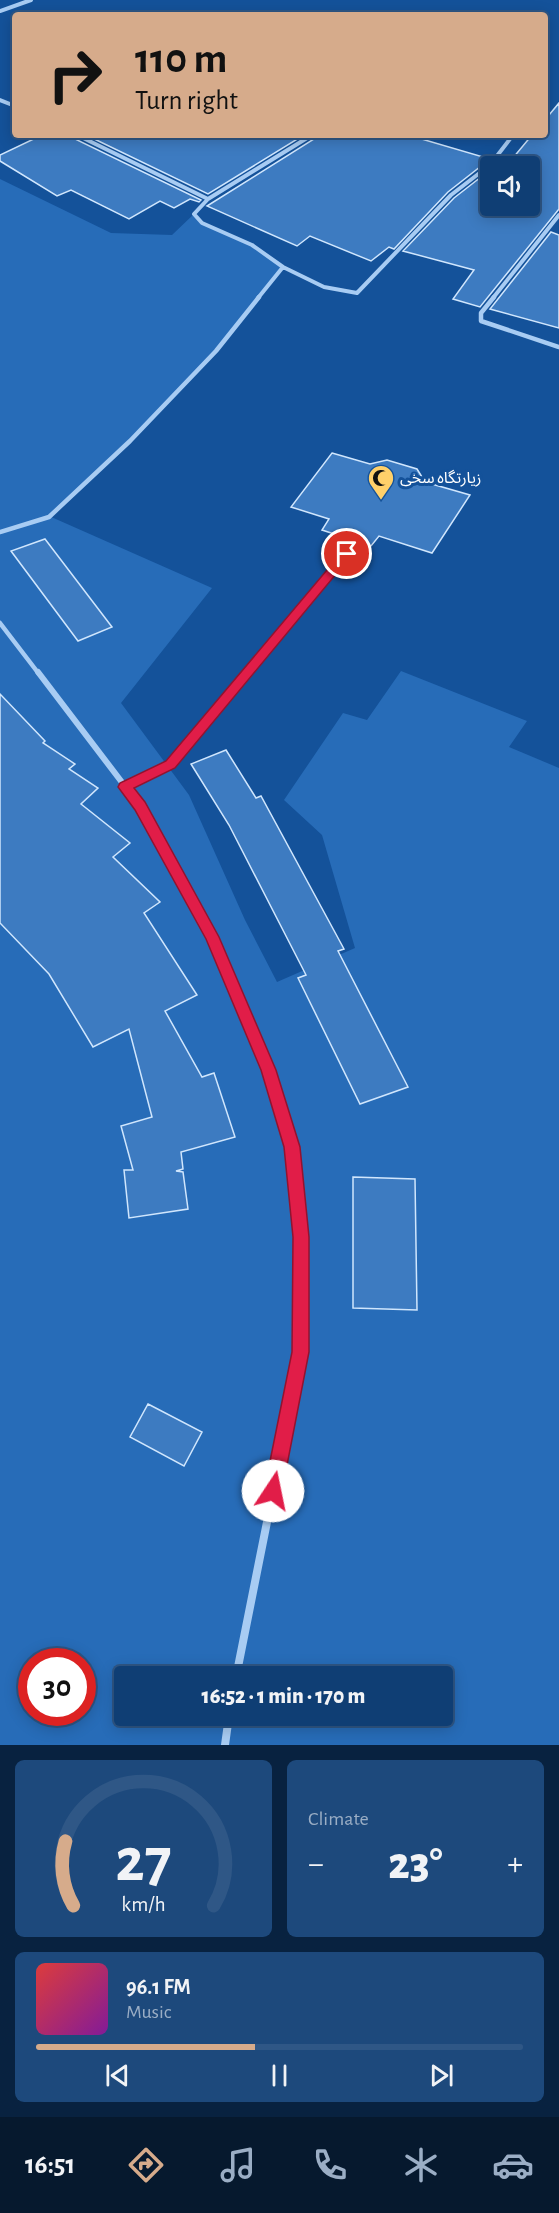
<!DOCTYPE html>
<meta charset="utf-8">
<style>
body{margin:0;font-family:"Alegreya Sans","Noto Sans Arabic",sans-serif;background:#1d497c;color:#f1f3f6;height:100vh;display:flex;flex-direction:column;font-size:22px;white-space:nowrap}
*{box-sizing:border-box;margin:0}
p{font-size:20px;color:#9baec5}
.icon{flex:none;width:33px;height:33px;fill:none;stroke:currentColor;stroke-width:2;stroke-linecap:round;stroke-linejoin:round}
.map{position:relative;height:1745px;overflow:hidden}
.sheet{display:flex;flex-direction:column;gap:15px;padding:15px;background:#082240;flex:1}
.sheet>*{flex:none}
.hud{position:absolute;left:12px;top:12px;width:536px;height:126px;border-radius:6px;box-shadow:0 3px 15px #0003,0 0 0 2px #2f5786;background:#d6ab8b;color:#111;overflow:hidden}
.tools{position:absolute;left:480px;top:156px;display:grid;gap:12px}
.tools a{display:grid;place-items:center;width:60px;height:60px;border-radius:6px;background:#0f3e74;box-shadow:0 3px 15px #0003,0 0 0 2px #2f5786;font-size:30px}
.speed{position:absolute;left:18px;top:1648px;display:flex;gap:12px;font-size:30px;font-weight:700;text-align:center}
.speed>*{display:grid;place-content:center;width:78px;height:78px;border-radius:50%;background:#0f3e74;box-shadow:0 3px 15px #0003,0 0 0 2px #2f5786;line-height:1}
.speed .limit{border:9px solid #d22;background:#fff;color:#111}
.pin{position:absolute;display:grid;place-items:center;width:51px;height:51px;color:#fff;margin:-26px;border:3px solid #fff;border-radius:50%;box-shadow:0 2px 6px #0007}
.me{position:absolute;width:66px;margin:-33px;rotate:11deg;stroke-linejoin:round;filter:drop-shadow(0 0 4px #0008)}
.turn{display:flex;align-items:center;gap:21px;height:126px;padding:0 24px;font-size:27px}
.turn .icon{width:78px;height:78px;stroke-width:2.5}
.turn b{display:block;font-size:42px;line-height:51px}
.big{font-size:45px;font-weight:800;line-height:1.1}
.sheet .widget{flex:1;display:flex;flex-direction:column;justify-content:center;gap:9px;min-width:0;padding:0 21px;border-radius:9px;background:#1d497c}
.sheet .dial{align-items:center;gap:0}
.dial svg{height:156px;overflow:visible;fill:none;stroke:#2f5786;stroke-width:7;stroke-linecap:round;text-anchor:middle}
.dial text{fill:#f1f3f6;stroke:none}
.song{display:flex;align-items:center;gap:18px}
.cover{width:72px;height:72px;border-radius:9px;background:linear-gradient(135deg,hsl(0 70% 55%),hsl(290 70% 35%))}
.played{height:6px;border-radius:3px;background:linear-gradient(90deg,#d6ab8b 45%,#2f5786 45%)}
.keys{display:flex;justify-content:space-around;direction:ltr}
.heat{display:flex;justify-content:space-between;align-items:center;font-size:33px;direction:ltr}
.sheet .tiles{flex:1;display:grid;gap:15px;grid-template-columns:1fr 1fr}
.widget:last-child{grid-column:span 2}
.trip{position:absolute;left:114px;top:1666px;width:339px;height:60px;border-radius:6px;background:#0f3e74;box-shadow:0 3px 15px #0003,0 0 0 2px #2f5786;font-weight:800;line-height:60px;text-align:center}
.tabs{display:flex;height:96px;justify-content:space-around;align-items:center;background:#06192e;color:#9baec5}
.tabs .icon{width:42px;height:42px}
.tabs .selected{color:#d6ab8b}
.tabs b{font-size:27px;color:#f1f3f6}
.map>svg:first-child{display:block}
.green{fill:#276cb8;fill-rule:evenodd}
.building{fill:#3d7bc1;stroke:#d0e6fd;stroke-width:1.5}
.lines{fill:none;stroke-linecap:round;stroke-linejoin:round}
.service-far1{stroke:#a8ccf3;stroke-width:4}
.service{stroke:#a8ccf3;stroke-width:4.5}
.minor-far3{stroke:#a8ccf3;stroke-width:4}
.minor-far2{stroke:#a8ccf3;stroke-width:4.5}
.minor-far1{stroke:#a8ccf3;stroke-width:6}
.minor{stroke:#a8ccf3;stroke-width:8}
.route{fill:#e11d48;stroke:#92132f;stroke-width:1.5}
.labels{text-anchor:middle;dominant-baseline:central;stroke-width:6;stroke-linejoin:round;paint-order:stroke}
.poi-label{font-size:16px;fill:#fff;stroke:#14529a;text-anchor:start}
</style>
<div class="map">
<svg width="559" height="1745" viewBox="0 0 559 1745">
<rect width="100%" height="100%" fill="#14529a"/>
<path class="green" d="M0,179L111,233L172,235L194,214L202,223L252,245L283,267L216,351L130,441L49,516L212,588L121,703L189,795L245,920L277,982L355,948L322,835L284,800L343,713L367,720L401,671L527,721L509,747L559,768V1745H0ZM32,1662H82V1713H32ZM124,1677H442V1716H124Z"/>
<path class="building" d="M559,103V209L480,307L453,299L474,270L403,251L454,198L490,170V206H530V166H494L498,161L508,164L532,135H544V121Z
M42,135H73L75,139L201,200L199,202L190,199L174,208L160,201L129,219L71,190L57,196L0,161V155Z
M86,135H304L208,194Z
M316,135H408L490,159L448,192L394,249L389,247L371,261L310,236L297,246L207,206L314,139Z
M551,232L559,235V328L490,309Z
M332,453L370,464L387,460L417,469L425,482L470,495L432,553L379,536L371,546L322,530L329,519L291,507Z
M45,539L112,627L78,641L11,551Z
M0,694L45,741L43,743L75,764L69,769L98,788L81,804L130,843L113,857L160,902L144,913L197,995L165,1011L202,1077L214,1073L235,1137L181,1152L183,1169L176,1171L183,1172L188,1209L129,1218L124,1170H133L121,1126L152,1117L129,1029L93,1047L49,974L0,923Z
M226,750L256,798L261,796L344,949L338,951L408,1087L360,1104L298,978L306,975L229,825L191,764Z
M353,1177L415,1179L417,1310L353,1308Z
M148,1404L202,1432L184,1466L130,1437Z"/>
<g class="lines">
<path class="service-far1" d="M246,674L347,554"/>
<path class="service" d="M125,787L170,764L247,672"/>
<path class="minor-far3" d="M0,11L31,0
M0,100L15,106
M77,135L208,199L194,214L202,223L252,245L283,267L324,287L357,293L451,195L490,165L513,135
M208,199L312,135
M258,298L283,267
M493,298L559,215"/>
<path class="minor-far2" d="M494,297L481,313V321L559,347
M0,532L49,517L130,441L216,351L259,297
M0,623L39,674"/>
<path class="minor-far1" d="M38,672L140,806L212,937L268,1070L292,1148"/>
<path class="minor" d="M236,1677L301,1352V1237L292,1146
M225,1745L229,1716"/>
</g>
<path class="route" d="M347,550L353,554L351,556L175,768L134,788L145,802L219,937L276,1070L300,1147L309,1237V1352L282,1491L279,1497L273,1500L267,1497L264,1491L292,1352L293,1237L284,1147L261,1070L206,939L135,810L118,787L120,783L166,761L343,551Z"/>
<defs>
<g id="mosque-pin" transform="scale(1.35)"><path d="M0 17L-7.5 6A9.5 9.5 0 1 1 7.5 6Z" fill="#ffd06a" stroke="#14529a"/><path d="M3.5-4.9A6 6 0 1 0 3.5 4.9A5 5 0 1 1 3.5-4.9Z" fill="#111"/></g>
</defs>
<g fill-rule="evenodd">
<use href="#mosque-pin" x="381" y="478"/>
</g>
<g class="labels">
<g class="poi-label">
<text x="400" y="478">زیارتگاه سخی</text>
</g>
</g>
</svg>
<div class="tools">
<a><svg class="icon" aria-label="sound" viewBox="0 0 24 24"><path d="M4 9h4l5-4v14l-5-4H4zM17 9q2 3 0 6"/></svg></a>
</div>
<div class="speed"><div class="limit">30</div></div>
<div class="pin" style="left:347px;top:554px;background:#d93025"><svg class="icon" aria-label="arrive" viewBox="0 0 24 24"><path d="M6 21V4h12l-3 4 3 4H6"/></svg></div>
<svg class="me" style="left:273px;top:1491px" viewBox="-20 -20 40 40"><circle r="19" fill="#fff"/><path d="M0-13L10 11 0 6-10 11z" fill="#e11d48"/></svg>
<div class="trip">16:52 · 1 min · 170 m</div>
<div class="hud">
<div class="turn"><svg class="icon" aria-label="right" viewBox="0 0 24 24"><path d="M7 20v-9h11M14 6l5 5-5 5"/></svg><div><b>110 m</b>Turn right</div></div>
</div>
</div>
<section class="sheet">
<div class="tiles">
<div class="widget dial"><svg viewBox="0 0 100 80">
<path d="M14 69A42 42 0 1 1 86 69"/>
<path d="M14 69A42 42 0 0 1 10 36" stroke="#d6ab8b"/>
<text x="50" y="56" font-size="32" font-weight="700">27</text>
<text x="50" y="72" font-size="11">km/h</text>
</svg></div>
<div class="widget"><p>Climate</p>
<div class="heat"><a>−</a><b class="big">23°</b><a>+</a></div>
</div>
<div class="widget">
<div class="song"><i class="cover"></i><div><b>96.1 FM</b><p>Music</p></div></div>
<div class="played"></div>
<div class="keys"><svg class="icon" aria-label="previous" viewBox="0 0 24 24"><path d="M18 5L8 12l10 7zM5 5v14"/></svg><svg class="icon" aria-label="pause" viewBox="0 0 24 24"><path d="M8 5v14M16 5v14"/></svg><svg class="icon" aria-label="next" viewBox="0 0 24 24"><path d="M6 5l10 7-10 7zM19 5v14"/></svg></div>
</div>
</div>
</section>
<nav class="tabs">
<b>16:51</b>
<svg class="icon selected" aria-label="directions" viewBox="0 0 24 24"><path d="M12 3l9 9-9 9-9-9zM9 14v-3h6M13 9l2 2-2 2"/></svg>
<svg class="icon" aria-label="music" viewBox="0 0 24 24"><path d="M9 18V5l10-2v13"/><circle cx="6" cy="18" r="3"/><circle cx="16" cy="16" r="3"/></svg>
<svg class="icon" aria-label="phone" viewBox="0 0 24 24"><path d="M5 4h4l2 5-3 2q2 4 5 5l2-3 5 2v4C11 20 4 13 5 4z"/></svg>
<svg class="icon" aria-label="climate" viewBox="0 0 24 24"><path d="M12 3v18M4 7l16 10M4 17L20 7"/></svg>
<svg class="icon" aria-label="car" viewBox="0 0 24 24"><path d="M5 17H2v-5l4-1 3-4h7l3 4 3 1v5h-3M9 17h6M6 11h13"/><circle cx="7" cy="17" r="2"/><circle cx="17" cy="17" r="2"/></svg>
</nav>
